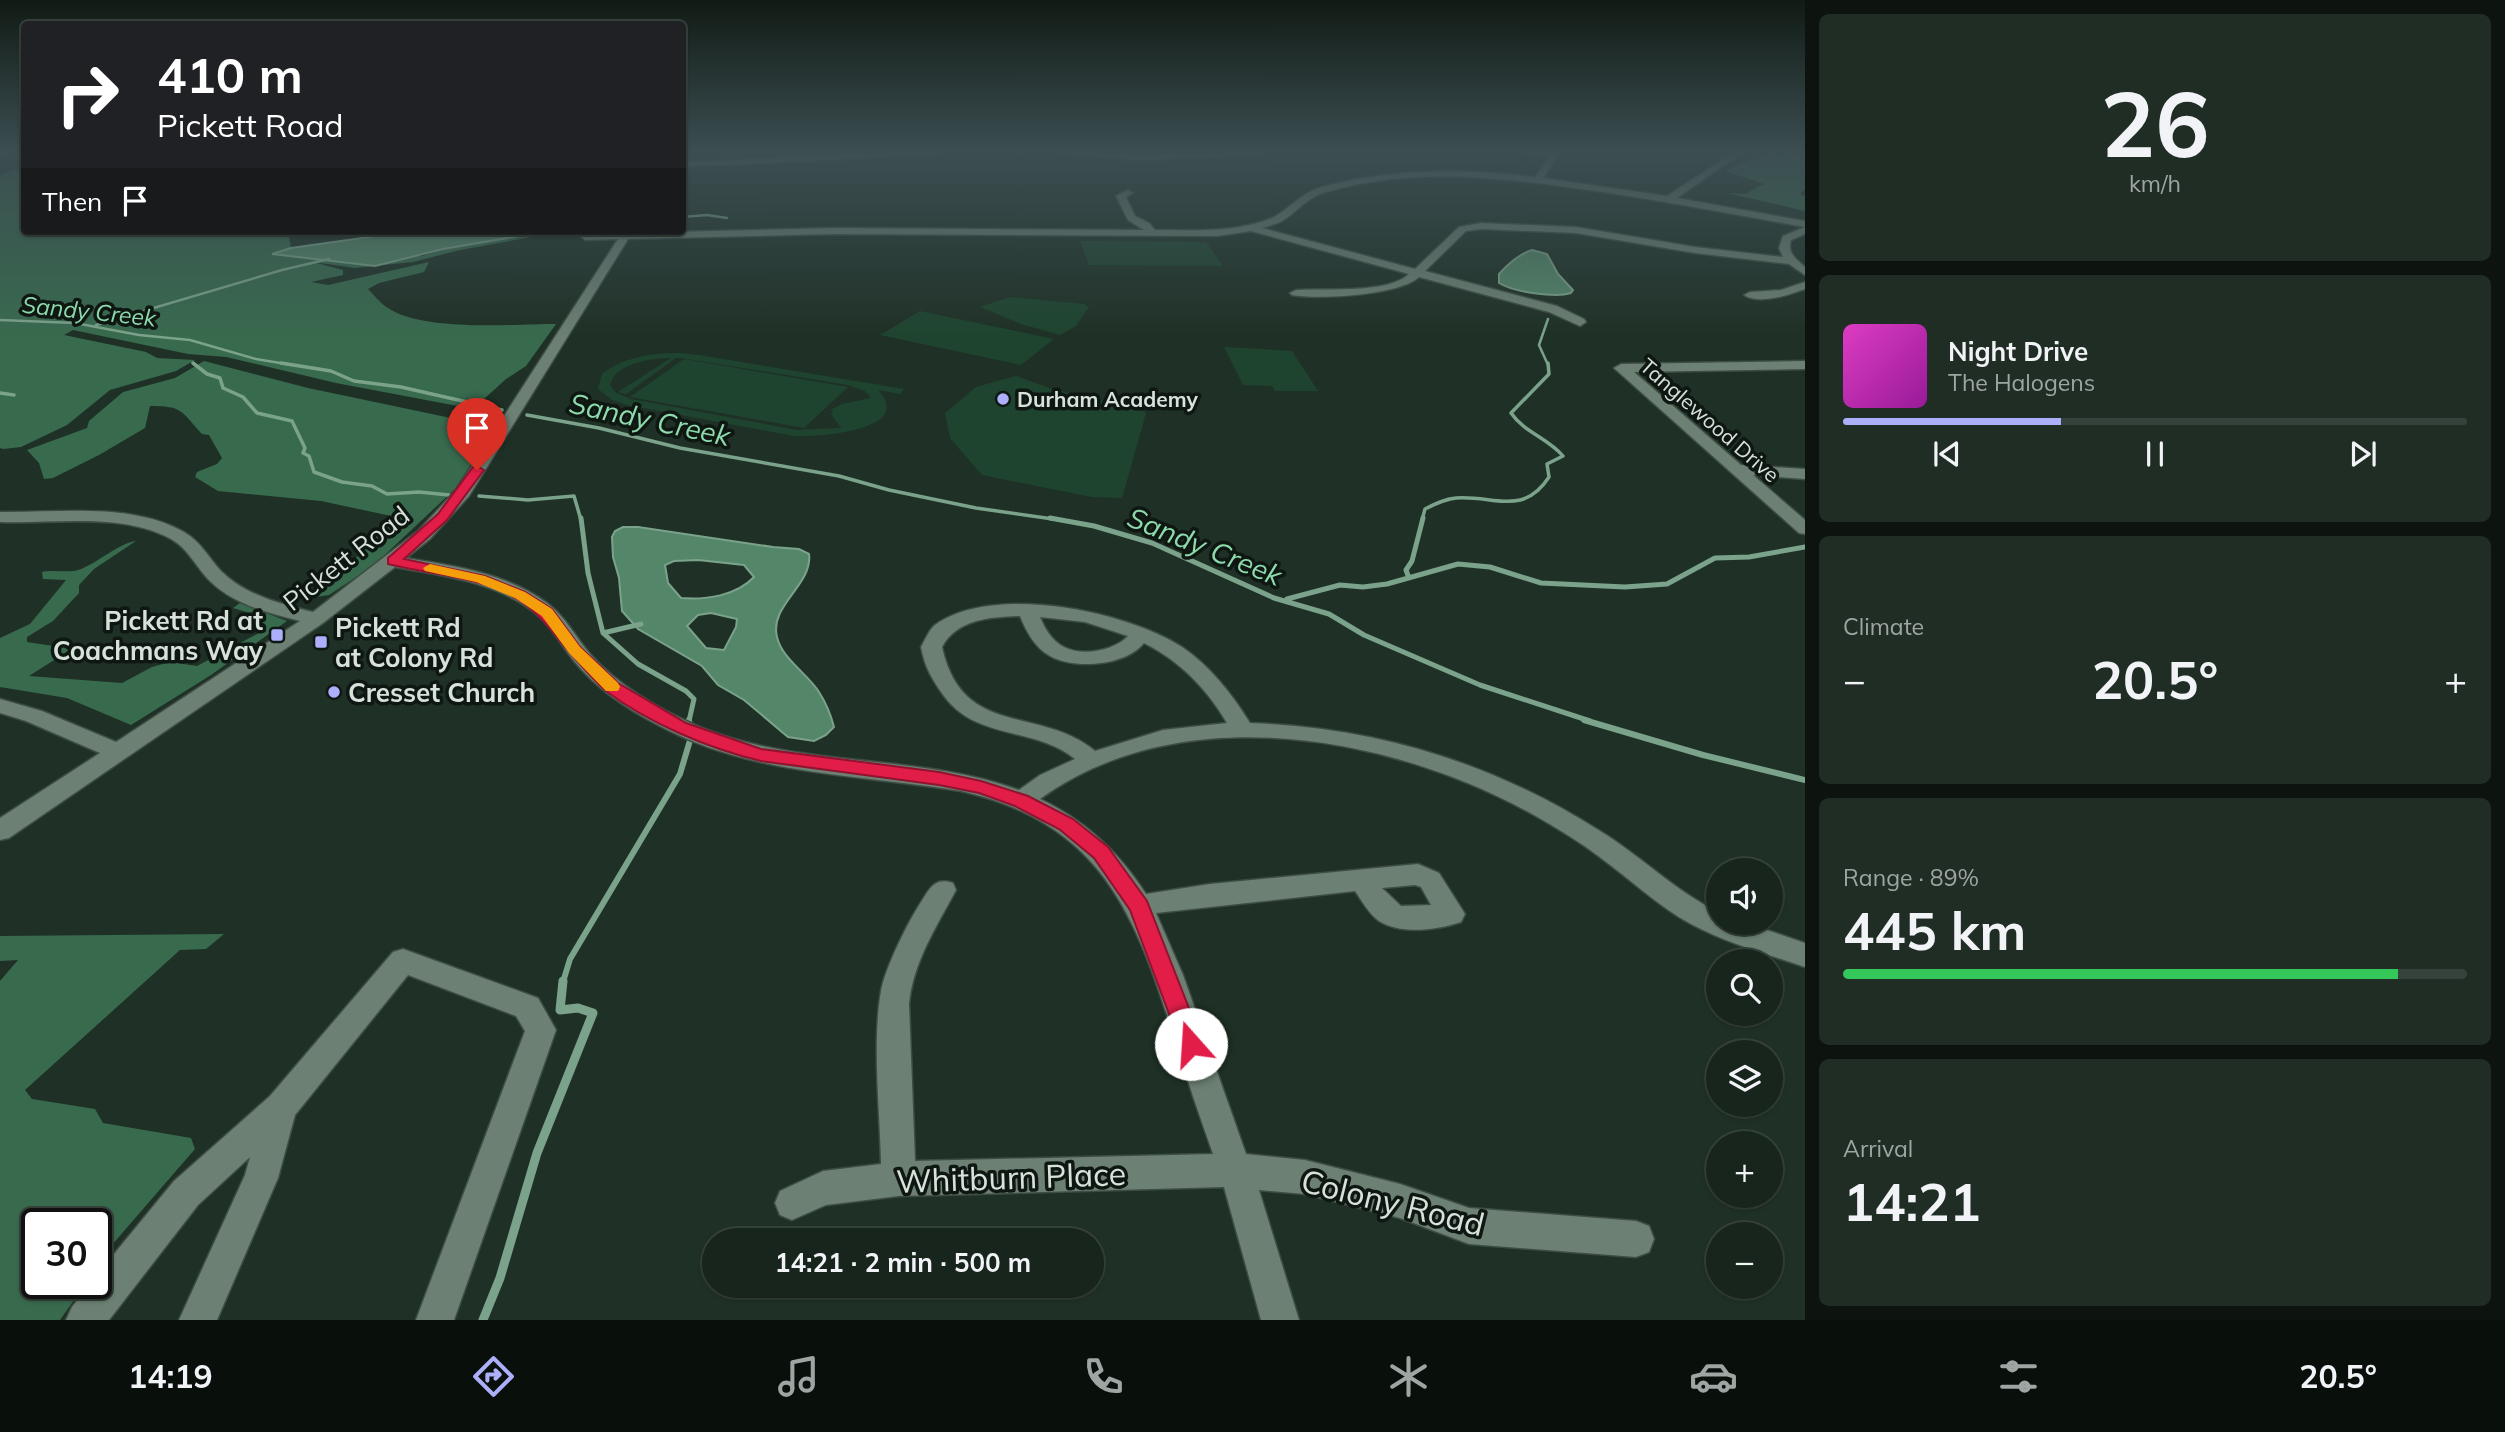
<!DOCTYPE html>
<meta charset="utf-8">
<style>
body{margin:0;font-family:Mulish,sans-serif;background:#202d25;color:#f1f3f6;height:100vh;display:flex;flex-direction:column;font-size:26px;white-space:nowrap}
*{box-sizing:border-box;margin:0}
p{font-size:23px;color:#9ea5a3}
.icon{flex:none;width:38px;height:38px;fill:none;stroke:currentColor;stroke-width:2;stroke-linecap:round;stroke-linejoin:round}
.map{position:relative;flex:1;overflow:hidden}
.panel{display:flex;flex-direction:column;gap:14px;padding:14px;background:#0d140f;width:700px}
.panel>*{flex:none}
.banner{position:absolute;left:21px;top:21px;width:665px;height:214px;border-radius:7px;box-shadow:0 2px 5px #0004,0 0 0 2px #36423b;background:#202124;color:#fff;overflow:hidden}
.buttons{position:absolute;left:1706px;top:858px;display:grid;gap:14px}
.buttons a{display:grid;place-items:center;width:77px;height:77px;border-radius:50%;background:#17251c;box-shadow:0 2px 5px #0004,0 0 0 2px #36423b;font-size:35px}
.speed{position:absolute;left:21px;top:1208px;display:flex;gap:14px;font-size:35px;font-weight:700;text-align:center}
.speed>*{display:grid;place-content:center;width:91px;height:91px;border-radius:50%;background:#17251c;box-shadow:0 2px 5px #0004,0 0 0 2px #36423b;line-height:1}
.speed .limit{border:4px solid #111;border-radius:10px;background:#fff;color:#111}
.pin{position:absolute;display:grid;place-items:center;width:60px;height:60px;color:#fff;margin:-72px -30px;border-radius:50% 50% 50% 0;rotate:-45deg;box-shadow:0 0 7px #0007}
.pin .icon{rotate:45deg}
.me{position:absolute;width:77px;margin:-38px;rotate:341deg;stroke-linejoin:round;filter:drop-shadow(0 0 5px #0008)}
.turn{display:flex;align-items:center;gap:24px;height:147px;padding:0 21px;font-size:32px}
.turn .icon{width:91px;height:91px;stroke-width:2.5}
.turn b{display:block;font-size:49px;line-height:60px}
.then{display:flex;align-items:center;height:66px;padding:0 21px;background:#0003;gap:14px;font-size:26px}
.big{font-size:52px;font-weight:700;line-height:1.1}
.panel .card{flex:1;display:flex;flex-direction:column;justify-content:center;gap:10px;min-width:0;padding:0 24px;border-radius:10px;background:#202d25}
.panel .dial{align-items:center;gap:0}
.dial b{font-size:91px;line-height:1}
.song{display:flex;align-items:center;gap:21px}
.cover{width:84px;height:84px;border-radius:10px;background:linear-gradient(135deg,hsl(310 70% 55%),hsl(300 70% 35%))}
.played{height:7px;border-radius:4px;background:linear-gradient(90deg,#adaffb 35%,#36423b 35%)}
.keys{display:flex;justify-content:space-around;direction:ltr}
.heat{display:flex;justify-content:space-between;align-items:center;font-size:38px;direction:ltr}
.charge{height:10px;border-radius:5px;background:linear-gradient(90deg,#34c759 89%,#36423b 0)}
.trip{position:absolute;left:702px;top:1228px;width:402px;height:70px;border-radius:35px;background:#17251c;box-shadow:0 2px 5px #0004,0 0 0 2px #36423b;font-weight:700;line-height:70px;text-align:center}
.tabs{display:flex;height:112px;justify-content:space-around;align-items:center;background:#090f0b;color:#9ea5a3}
.tabs .icon{width:49px;height:49px}
.tabs .on{color:#adaffb}
.tabs b{font-size:32px;color:#f1f3f6}
main{display:flex;flex:1;min-height:0}
.map>svg:first-child{display:block}
.green{fill:#1e442f;fill-rule:evenodd}
.forest{fill:#386a4e}
.water{fill:#548769;stroke:#7ba28b;stroke-width:2;fill-rule:evenodd}
.lines{fill:none;stroke-linecap:round;stroke-linejoin:round}
.stream-far4{stroke:#7ba28b;stroke-width:2.5}
.stream-far3{stroke:#7ba28b;stroke-width:3.5}
.stream-far2{stroke:#7ba28b;stroke-width:5}
.stream-far1{stroke:#7ba28b;stroke-width:6}
.stream{stroke:#7ba28b;stroke-width:9}
.minor-casing{stroke:#3e4d44;stroke-width:3}
.minor{fill:#6c8073;fill-rule:evenodd}
.route{fill:#e11d48;stroke:#92132f;stroke-width:2}
.slow{fill:#f59e0b}
.poi-dot{fill:#adaffb;stroke:#0f1712;stroke-width:2.5}
.labels{text-anchor:middle;dominant-baseline:central;stroke-width:7;stroke-linejoin:round;paint-order:stroke}
.far-poi-label{font-size:21px;font-weight:bold;fill:#d7e2db;stroke:#0f1712;text-anchor:start}
.far-street-label{font-size:21px;fill:#d7e2db;stroke:#0f1712}
.far-water-label{font-size:23px;font-style:italic;fill:#8ddbad;stroke:#0f1712}
.street-label{font-size:26px;fill:#d7e2db;stroke:#0f1712}
.poi-label{font-size:26px;font-weight:bold;fill:#d7e2db;stroke:#0f1712;text-anchor:start}
.water-label{font-size:28px;font-style:italic;fill:#8ddbad;stroke:#0f1712}
.near-street-label{font-size:32px;fill:#d7e2db;stroke:#0f1712}
</style>
<main>
<div class="map">
<svg width="1805" height="1320" viewBox="0 0 1805 1320">
<rect width="100%" height="100%" fill="#1f3126"/>
<path class="green" d="M1080,241L1206,242L1223,266L1089,265Z
M1010,297L1084,304L1089,307L1076,326L1060,335L1021,324L980,307Z
M920,311L1054,339L1021,365L880,335Z
M1224,347L1292,351L1318,391H1275L1272,386L1243,385Z
M679,353L699,355L904,389L900,394L878,390C917,431 815,437 794,436L627,405L612,400L598,389L602,374C623,357 653,353 679,353ZM671,358L618,392L626,394L676,358H681L848,385L865,391L871,398L842,404L830,410L834,411L831,414L841,428L797,430L631,399L616,393L610,385C615,363 652,358 671,358Z
M684,359L848,387L804,428L630,397Z
M1016,376L1052,389L1141,409L1146,413L1122,498L1092,497L982,475L950,438L945,413L976,387Z"/>
<path class="forest" d="M1769,152L1805,155V189L1800,194L1805,196V211L1727,193L1745,194L1764,184L1725,171Z
M24,167V231H307L289,237L291,248L275,253L422,256L443,249L556,231L559,232L460,250L413,262L355,268L313,262L343,270V275L311,282L328,285L429,262L424,272L379,283L368,289C374,295 381,304 388,308C424,332 513,324 556,324L526,366L506,379L484,399L463,407L336,383L226,357L188,354L73,330L64,335L146,352L157,358L195,360L176,371L110,390L67,425L21,447L3,449L0,448V175Z
M204,361L308,388L489,426L484,444L455,489L373,566L329,595L316,597V592L364,551L360,543L396,517L321,501L218,491L195,477L197,472L217,464L222,458L209,435L202,434C181,411 183,406 150,406L145,428L99,455L53,478L44,479L39,463L27,450L87,428L89,421L123,392L175,378Z
M136,541L94,569L79,585V593L53,621L27,637V642C48,645 61,649 81,643L29,676L122,683L152,667L170,662L197,666L259,633V616L233,608L240,603L287,621L211,675L131,725L67,698L0,687V638L30,624L66,580L43,579L42,572C54,569 69,574 81,569C99,562 119,543 136,541Z
M224,934L206,949L180,950L25,1090L32,1099L95,1109L103,1123L191,1138L195,1149L111,1246L96,1267V1223H37V1283H86L60,1320H0V981L18,960L0,961V936Z"/>
<path class="water" d="M412,231H549L443,249L375,266L272,254L291,248Z
M1532,250L1547,254L1558,274L1573,290L1571,293C1556,298 1513,292 1499,283V274C1507,265 1520,254 1532,250Z
M623,527H638L773,547L799,549L809,554C813,585 769,605 777,637C782,659 808,674 819,692C826,703 831,715 834,727L826,735L814,741L788,737L744,700L718,685L702,666L638,629L622,611L619,578L613,557L612,537L615,531ZM698,560L744,565L754,577C736,596 706,600 681,598L668,583L665,565L674,561ZM711,613L737,619L736,627L724,650L706,648L687,626L698,615Z"/>
<g class="lines">
<path class="stream-far4" d="M682,217L707,215L727,218
M1548,319L1539,345L1548,365
M0,320L75,323L139,335L190,340L256,359L292,365
M96,325L282,270L329,259
M193,363L195,365"/>
<path class="stream-far3" d="M193,363L207,374L220,378L223,388L243,397L257,413L292,421L305,448L303,453L309,456L314,472L342,482L372,486L387,494L419,492L449,495
M281,363L331,371L354,381L401,387L502,410
M0,393L14,395
M527,415L599,428L680,448L839,476L889,490L976,508L1060,520
M479,496L528,500L574,496L581,520
M1422,520L1425,509C1435,504 1445,499 1456,498C1494,495 1523,517 1549,477L1547,464L1563,456C1548,438 1525,433 1511,413L1549,374L1548,363"/>
<path class="stream-far2" d="M581,518L588,573L603,633L638,664L686,691L694,699L689,721
M1050,518L1094,526L1152,543L1274,598L1329,614L1364,635L1480,685L1590,721
M1409,578L1406,570L1412,561L1423,518
M1287,599L1340,585L1363,587L1387,584L1458,564L1490,567L1541,583L1625,587L1667,584L1715,558L1749,557L1805,547
M603,633L641,624"/>
<path class="stream-far1" d="M1584,720L1703,755L1805,780
M563,982L570,959L680,774L691,737L689,720"/>
<path class="stream" d="M483,1320L500,1278L537,1153L593,1013L578,1008L560,1010L563,981"/>
<g class="minor-casing">
<path id="minor" d="M0,152H12L0,156Z
M942,152L938,154C853,157 768,165 682,166V162C769,160 855,149 942,152Z
M1050,152L1142,156L1266,152L1262,154L1142,160Z
M1519,152H1561L1543,178L1667,196L1734,152H1743L1677,198L1805,221V227C1716,211 1627,194 1537,183C1466,174 1395,172 1326,192C1307,197 1297,212 1282,221C1276,224 1268,226 1262,228L1415,269L1459,227L1481,223L1576,227L1695,247L1783,257L1779,248L1783,236L1805,227V234L1791,240C1787,253 1796,259 1805,267V275L1789,264L1695,253L1576,233L1481,229L1466,231L1425,271L1557,306L1584,319L1586,322L1580,326L1549,312L1419,277C1400,295 1319,300 1292,295L1290,293L1296,290C1325,288 1388,294 1409,274L1251,231L1217,236L835,234L628,239L469,496L430,539L406,558C455,566 506,573 547,603C566,617 576,638 591,655C620,687 662,711 702,728C805,769 918,753 1019,790L1040,775L1075,759C1035,726 977,741 944,696C932,679 925,668 921,647C925,640 929,630 935,625C993,583 1126,611 1182,647C1210,666 1232,694 1250,723C1376,727 1493,763 1600,831C1641,856 1675,891 1718,912V922H1744L1805,943V967C1767,954 1726,943 1691,924C1658,906 1631,880 1601,858C1580,842 1557,828 1534,815C1392,736 1182,696 1040,799C1085,820 1119,852 1146,894L1210,884L1418,864L1439,873L1465,914L1461,922C1437,930 1401,935 1379,921C1369,914 1362,901 1355,891L1156,913L1183,975L1246,1154L1305,1160L1400,1184L1469,1208L1636,1221L1649,1226L1654,1239L1649,1252L1636,1257L1469,1244L1400,1218L1305,1194L1259,1190L1299,1320H1261L1224,1187L899,1196L826,1205L792,1220L780,1215L775,1203L780,1191L823,1171L881,1164C880,1111 872,1043 881,991C885,969 906,926 918,907C928,892 933,876 953,883L956,890C937,926 913,962 909,1004L915,1161L1213,1154C1199,1115 1186,1076 1174,1037C1135,913 1101,823 961,791C859,774 751,776 658,725C627,709 596,688 574,661C561,645 551,625 534,612C494,581 443,576 395,567L323,623L9,838L0,840V818L100,753L26,721L0,713V699L42,711L116,742L300,621C269,613 235,605 211,582C197,569 189,549 171,539C121,512 55,524 0,522V512C60,513 130,502 184,532C200,541 209,558 221,571C245,595 281,604 313,612L418,531L457,489L618,239L585,240L575,231H585L588,234L835,228L1144,230L1128,220L1116,196L1128,190L1133,193L1126,197L1135,216L1149,223L1155,230C1194,230 1235,233 1272,218C1289,210 1300,193 1322,187C1392,168 1463,168 1535,177L1550,157ZM1020,616C1026,631 1035,648 1050,656C1075,670 1125,666 1144,643C1180,661 1207,689 1227,723L1163,730L1095,751C1039,705 962,739 942,647C957,619 991,617 1020,616ZM1040,617L1085,622L1128,636C1115,650 1083,657 1064,647C1052,641 1045,629 1040,617ZM1415,885L1421,887L1431,905L1401,906L1382,888Z
M1805,282V289C1789,295 1759,305 1744,295L1750,292L1781,290Z
M1805,361V369L1634,372L1741,465L1805,469V479L1753,475L1805,520V534L1799,533L1614,368L1621,364Z
M403,949L538,998L556,1030L454,1320H416L525,1031L516,1016L408,975L295,1115L278,1178L217,1320H179L245,1175L250,1157L198,1205L109,1320H66L72,1307L91,1283H96V1276L174,1181L270,1096L393,952Z"/>
</g>
<use href="#minor" class="minor"/>
</g>
<linearGradient id="sky" x2="0" y2="1"><stop stop-color="#111b15"/><stop offset="0.45" stop-color="#3c4e52"/><stop offset="1" stop-color="#3c4e52" stop-opacity="0"/></linearGradient>
<rect width="1805" height="337" fill="url(#sky)"/>
<path class="route" d="M477,466L484,470L447,520L404,559L485,576L525,592L552,609L580,647L618,683L686,723L761,749L939,772L981,781L1028,796L1073,819L1108,847L1147,901L1203,1044L1199,1051L1191,1054L1183,1051L1130,910L1094,858L1059,829L1015,806L979,793L939,785L761,761C710,749 648,723 606,691C597,683 588,673 580,664C557,641 546,617 517,599C479,576 431,575 388,564V558L438,514L473,467Z"/>
<path class="slow" d="M430,564L485,576L525,592L552,609L580,647L618,683L620,687L618,691H606L569,653L542,616L515,598L476,582L425,571L423,568Z"/>
<g class="poi-dot">
<circle cx="1003" cy="399" r="7"/>
<rect x="270" y="628" width="14" height="14" rx="3.5"/>
<rect x="314" y="635" width="14" height="14" rx="3.5"/>
<circle cx="334" cy="692" r="7"/>
</g>
<g class="labels">
<g class="far-poi-label">
<text x="1017" y="399">Durham Academy</text>
</g>
<g class="far-street-label">
<text transform="translate(1710 420) rotate(41)">Tanglewood Drive</text>
</g>
<g class="far-water-label">
<text transform="translate(89 311) rotate(6)">Sandy Creek</text>
</g>
<g class="street-label">
<text transform="translate(346 558) rotate(-38)">Pickett Road</text>
</g>
<g class="poi-label">
<text x="263" y="620" text-anchor="end">Pickett Rd at<tspan x="263" dy="30">Coachmans Way</tspan></text>
<text x="335" y="627">Pickett Rd<tspan x="335" dy="30">at Colony Rd</tspan></text>
<text x="348" y="692">Cresset Church</text>
</g>
<g class="water-label">
<text transform="translate(650 419) rotate(12)">Sandy Creek</text>
<text transform="translate(1205 546) rotate(22)">Sandy Creek</text>
</g>
<g class="near-street-label">
<text transform="translate(1011 1177) rotate(-2)">Whitburn Place</text>
<text transform="translate(1393 1202) rotate(14)">Colony Road</text>
</g>
</g>
</svg>
<div class="buttons">
<a><svg class="icon" aria-label="sound" viewBox="0 0 24 24"><path d="M4 9h4l5-4v14l-5-4H4zM17 9q2 3 0 6"/></svg></a>
<a><svg class="icon" aria-label="search" viewBox="0 0 24 24"><circle cx="10" cy="10" r="6"/><path d="M15 15l6 6"/></svg></a>
<a><svg class="icon" aria-label="layers" viewBox="0 0 24 24"><path d="M12 4l9 5-9 5-9-5zM3 14l9 5 9-5"/></svg></a>
<a>+</a>
<a>−</a>
</div>
<div class="speed"><div class="limit">30</div></div>
<div class="pin" style="left:477px;top:470px;background:#d93025"><svg class="icon" aria-label="arrive" viewBox="0 0 24 24"><path d="M6 21V4h12l-3 4 3 4H6"/></svg></div>
<svg class="me" style="left:1191px;top:1044px" viewBox="-20 -20 40 40"><circle r="19" fill="#fff"/><path d="M0-13L10 11 0 6-10 11z" fill="#e11d48"/></svg>
<div class="trip">14:21 · 2 min · 500 m</div>
<div class="banner">
<div class="turn"><svg class="icon" aria-label="right" viewBox="0 0 24 24"><path d="M7 20v-9h11M14 6l5 5-5 5"/></svg><div><b>410 m</b>Pickett Road</div></div>
<div class="then">Then<svg class="icon" aria-label="arrive" viewBox="0 0 24 24"><path d="M6 21V4h12l-3 4 3 4H6"/></svg></div>
</div>
</div>
<section class="panel">
<div class="card dial"><b>26</b><p>km/h</p></div>
<div class="card">
<div class="song"><i class="cover"></i><div><b>Night Drive</b><p>The Halogens</p></div></div>
<div class="played"></div>
<div class="keys"><svg class="icon" aria-label="previous" viewBox="0 0 24 24"><path d="M18 5L8 12l10 7zM5 5v14"/></svg><svg class="icon" aria-label="pause" viewBox="0 0 24 24"><path d="M8 5v14M16 5v14"/></svg><svg class="icon" aria-label="next" viewBox="0 0 24 24"><path d="M6 5l10 7-10 7zM19 5v14"/></svg></div>
</div>
<div class="card"><p>Climate</p>
<div class="heat"><a>−</a><b class="big">20.5°</b><a>+</a></div>
</div>
<div class="card"><p>Range · 89%</p><b class="big">445 km</b><div class="charge"></div></div>
<div class="card"><p>Arrival</p><b class="big">14:21</b></div>
</section>
</main>
<nav class="tabs">
<b>14:19</b>
<svg class="icon on" aria-label="directions" viewBox="0 0 24 24"><path d="M12 3l9 9-9 9-9-9zM9 14v-3h6M13 9l2 2-2 2"/></svg>
<svg class="icon" aria-label="music" viewBox="0 0 24 24"><path d="M9 18V5l10-2v13"/><circle cx="6" cy="18" r="3"/><circle cx="16" cy="16" r="3"/></svg>
<svg class="icon" aria-label="phone" viewBox="0 0 24 24"><path d="M5 4h4l2 5-3 2q2 4 5 5l2-3 5 2v4C11 20 4 13 5 4z"/></svg>
<svg class="icon" aria-label="climate" viewBox="0 0 24 24"><path d="M12 3v18M4 7l16 10M4 17L20 7"/></svg>
<svg class="icon" aria-label="car" viewBox="0 0 24 24"><path d="M5 17H2v-5l4-1 3-4h7l3 4 3 1v5h-3M9 17h6M6 11h13"/><circle cx="7" cy="17" r="2"/><circle cx="17" cy="17" r="2"/></svg>
<svg class="icon" aria-label="filters" viewBox="0 0 24 24"><path d="M4 7h16M4 17h16"/><circle cx="9" cy="7" r="2"/><circle cx="15" cy="17" r="2"/></svg>
<b>20.5°</b>
</nav>
